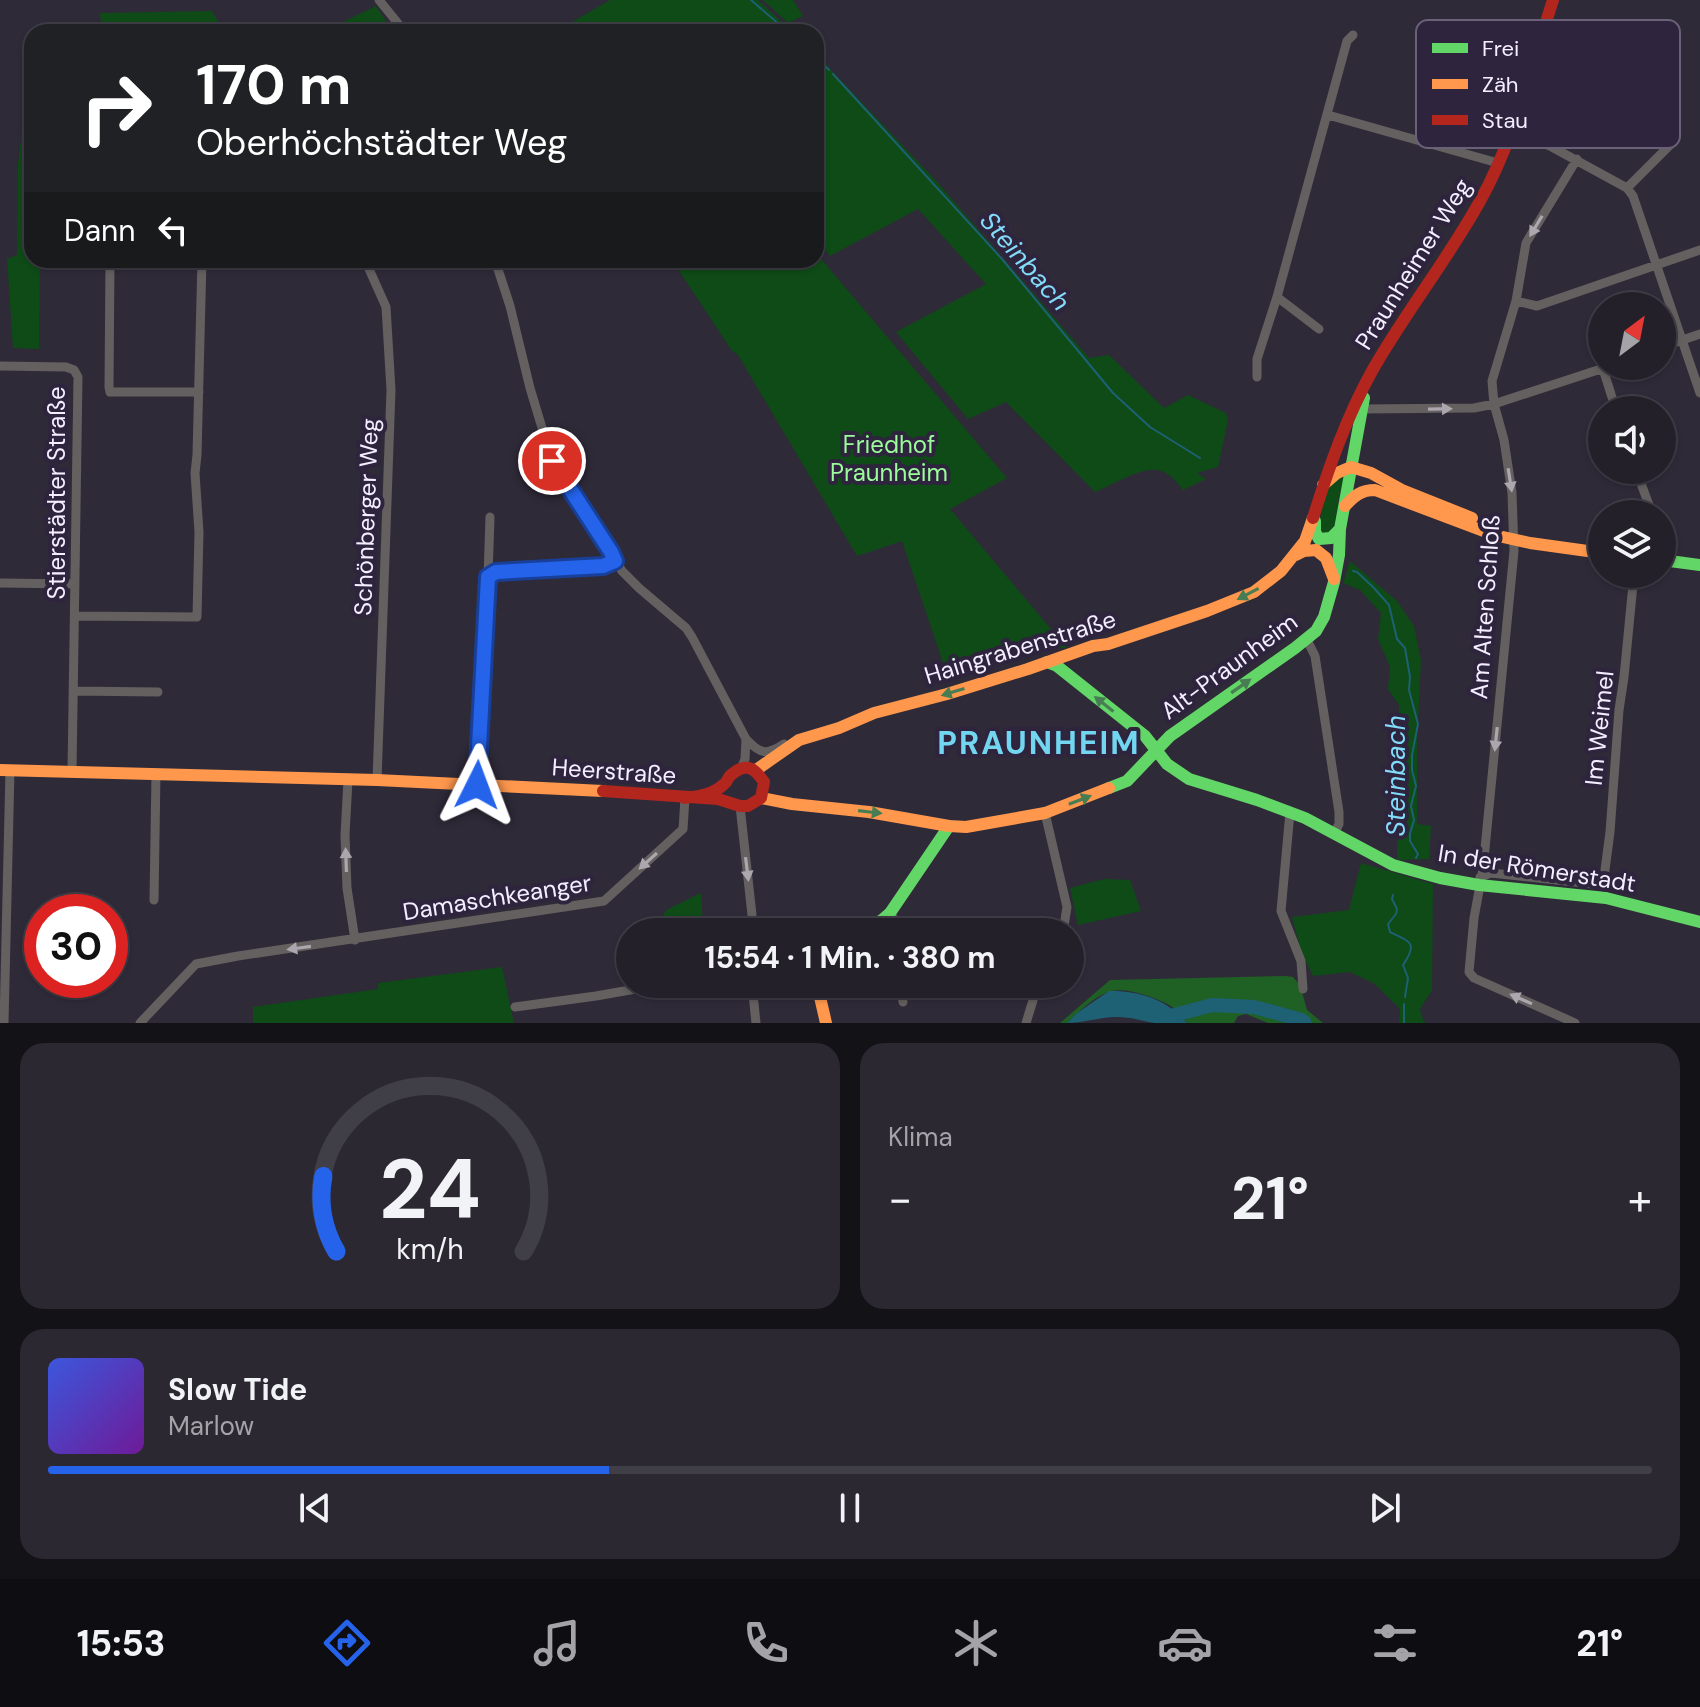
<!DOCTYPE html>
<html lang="de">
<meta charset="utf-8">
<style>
body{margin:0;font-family:"DM Sans",sans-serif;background:#2b2832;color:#f1f3f6;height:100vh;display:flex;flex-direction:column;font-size:30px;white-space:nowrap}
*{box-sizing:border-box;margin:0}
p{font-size:26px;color:#a3a3a8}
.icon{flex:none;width:44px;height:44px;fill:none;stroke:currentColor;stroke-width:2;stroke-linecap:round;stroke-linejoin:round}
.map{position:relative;height:1023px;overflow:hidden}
.sheet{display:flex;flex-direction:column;gap:20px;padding:20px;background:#131217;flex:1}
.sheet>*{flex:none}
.banner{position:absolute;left:24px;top:24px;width:800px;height:244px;border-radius:24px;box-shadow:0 2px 6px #0004,0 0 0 2px #403e47;background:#202124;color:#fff;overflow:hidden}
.needle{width:52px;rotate:32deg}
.buttons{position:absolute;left:1588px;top:292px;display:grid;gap:16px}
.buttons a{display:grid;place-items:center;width:88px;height:88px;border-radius:50%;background:#23202a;box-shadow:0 2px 6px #0004,0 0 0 2px #403e47;font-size:40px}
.speed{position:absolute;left:24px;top:894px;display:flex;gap:16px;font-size:40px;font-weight:700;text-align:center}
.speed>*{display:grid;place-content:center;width:104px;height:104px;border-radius:50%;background:#23202a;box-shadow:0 2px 6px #0004,0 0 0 2px #403e47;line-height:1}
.speed .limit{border:12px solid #d22;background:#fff;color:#111}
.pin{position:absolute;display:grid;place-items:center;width:68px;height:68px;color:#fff;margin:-34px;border:4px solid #fff;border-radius:50%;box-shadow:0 2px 8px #0007}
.me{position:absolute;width:88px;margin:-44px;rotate:3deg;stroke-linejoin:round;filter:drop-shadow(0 0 6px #0008)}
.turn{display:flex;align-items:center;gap:28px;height:168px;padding:0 40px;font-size:36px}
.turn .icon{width:104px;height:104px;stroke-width:2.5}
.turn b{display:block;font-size:56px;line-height:68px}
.then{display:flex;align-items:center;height:76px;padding:0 40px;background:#0003;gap:16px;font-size:30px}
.big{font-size:60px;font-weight:700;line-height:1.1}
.sheet .tile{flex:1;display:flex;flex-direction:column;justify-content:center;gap:12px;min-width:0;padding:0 28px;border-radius:24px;background:#2b2832}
.sheet .dial{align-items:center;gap:0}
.dial svg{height:208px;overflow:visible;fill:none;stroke:#403e47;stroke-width:7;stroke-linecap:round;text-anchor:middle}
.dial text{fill:#f1f3f6;stroke:none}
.song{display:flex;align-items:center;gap:24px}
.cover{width:96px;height:96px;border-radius:12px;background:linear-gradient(135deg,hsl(230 70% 55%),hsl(280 70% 35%))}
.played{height:8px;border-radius:4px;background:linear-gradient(90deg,#2563eb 35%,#403e47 35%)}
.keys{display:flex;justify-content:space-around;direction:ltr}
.heat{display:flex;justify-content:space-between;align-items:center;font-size:44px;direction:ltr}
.sheet .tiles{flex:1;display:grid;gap:20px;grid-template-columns:1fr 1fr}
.tile:last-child{grid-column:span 2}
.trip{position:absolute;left:616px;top:918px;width:468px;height:80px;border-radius:40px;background:#23202a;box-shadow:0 2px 6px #0004,0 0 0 2px #403e47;font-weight:700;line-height:80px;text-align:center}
.menu{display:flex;height:128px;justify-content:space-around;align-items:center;background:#0e0d11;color:#a3a3a8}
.menu .icon{width:56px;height:56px}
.menu .current{color:#2563eb}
.menu b{font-size:36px;color:#f1f3f6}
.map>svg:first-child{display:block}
.green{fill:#0e4b17}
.forest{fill:#1f6025}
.water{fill:#1e6074}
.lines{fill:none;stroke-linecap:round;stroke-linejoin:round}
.stream{stroke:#1e6074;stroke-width:2}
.river{stroke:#1e6074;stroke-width:14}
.street{stroke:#64605f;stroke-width:9}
.fast{stroke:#63d668;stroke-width:12}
.slow{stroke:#ff974d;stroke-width:12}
.jam{stroke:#b3261e;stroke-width:12}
.oneway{fill:#aca7af}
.oneway2{fill:#487d53}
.route-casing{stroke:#184099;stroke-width:20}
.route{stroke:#2563eb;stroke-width:14}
.labels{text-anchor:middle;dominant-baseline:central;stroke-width:8;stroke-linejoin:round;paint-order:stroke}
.street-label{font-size:24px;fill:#f4eeff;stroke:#2e243e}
.park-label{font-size:24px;fill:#9cfc9c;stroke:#2e243e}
.water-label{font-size:26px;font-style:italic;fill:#82dbf8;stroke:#2e243e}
.district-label{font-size:32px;font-weight:bold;letter-spacing:2px;fill:#73d6f0;stroke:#2e243e}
.key{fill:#2e243e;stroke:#696178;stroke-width:2}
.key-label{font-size:22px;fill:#f4eeff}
</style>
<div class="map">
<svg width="1700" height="1023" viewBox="0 0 1700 1023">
<rect width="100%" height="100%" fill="#2f2a38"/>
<path class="green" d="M610,0H758L793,32H555Z
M763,0H793L803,16L788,23Z
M376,6L393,32H341L343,22Z
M212,11L224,32H102L100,13Z
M816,54L938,183L1089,358L1109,355L1164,408L1188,395L1226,413L1228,420L1218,467L1197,473L1206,479L1183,490C1177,482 1169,472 1157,470C1141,467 1110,486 1095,492L1006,402L968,419L896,332L986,284L918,209L830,256L816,239Z
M30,70H32V260H40L39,349L13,348L7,259L17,255L18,164Z
M816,253L1007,478L950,509L1067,648L1013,649L946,672L902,541L857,556L738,355L732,351L672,260H816Z
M1345,475L1339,497L1333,534L1323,536L1318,527L1328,485Z
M1350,561L1397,601L1414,626L1421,660L1417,742V824L1431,826L1429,859L1397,860L1399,705L1388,689L1390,667L1378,639L1381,613L1360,590L1343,583Z
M1361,863L1433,884L1432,990L1420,1009L1423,1020L1426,1023H1399L1400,1009L1375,984L1350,972L1313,976L1301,951L1292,917L1349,910Z
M1104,879L1130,880L1141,911L1078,925L1070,888Z
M701,893L703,928L661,931V917L668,909Z
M502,967L514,1023H253V1007L378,989V983Z"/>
<path class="forest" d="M1286,976L1293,977L1300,985L1307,1010L1323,1023H1268L1246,1014L1238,1016L1234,1023H1187C1182,1017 1176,1009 1169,1005C1154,997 1125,986 1108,992C1093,998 1078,1012 1067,1023H1060L1110,980Z"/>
<path class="water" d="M1109,991C1139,990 1168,1000 1187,1023C1177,1023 1165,1023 1155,1023C1141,1021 1132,1017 1117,1017C1098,1017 1085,1023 1067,1023L1077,1013Z"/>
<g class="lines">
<path class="stream" d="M751,0L788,32
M816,56L829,70
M833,74L1002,259L1113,393L1150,427L1200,458
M1353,571L1357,572L1373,587L1389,605L1397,639L1405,648L1410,677L1409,690L1418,724L1412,755V770L1416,786L1411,806L1414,820L1410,834V841L1418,854L1416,858
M1393,895L1392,899L1397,909L1396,914L1388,924L1390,932C1411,942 1418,943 1403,965L1408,978L1405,997
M1404,1004V1023"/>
<path class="river" d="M1163,1016L1167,1017L1212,1005L1254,1007L1302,1020L1305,1023"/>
<path class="street" d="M379,0L405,32
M1452,43L1460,42L1466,44L1516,74L1528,78
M1328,115L1498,163
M1511,130L1550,146L1627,188L1633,196L1700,393
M1627,188L1673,142L1674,130
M110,260L109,387L110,392H199
M365,260L386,307L391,390L377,780
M495,260L510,306L530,388L552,461L622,571L639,588L686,628L692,637L746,739C761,755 767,755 784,744
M1277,297L1319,329
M1516,301L1537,306L1700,250
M1662,347L1700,334
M0,366L66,367L74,370L78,377L72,771
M1603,369L1616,410
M1257,377V359L1277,297L1347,41L1353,35
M1362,409L1474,408L1494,404L1610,366
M1636,470L1649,505
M488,577L490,517
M0,583L75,584
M75,616L197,617L199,532L195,473L197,455L202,260
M1307,640L1315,656L1339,812V824L1334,834
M73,691L158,692
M741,769L745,759L746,739
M348,780L345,835L347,888L355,940
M477,785L488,577L496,572L603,566L615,561
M740,806L752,915L751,932
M1290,812L1281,911L1301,961L1303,989
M1045,813L1067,907L1064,926L1061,932
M1480,877L1491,873L1603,885L1610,832L1619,710L1624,677L1634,574
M154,900L156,773
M890,913L895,920L896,932
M752,984L756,1023
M901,984L903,1002
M515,1007L596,996L664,984
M4,1023L10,770
M140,1023L196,964L238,956L604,901L683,829L685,798
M1026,1023L1038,984
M1575,1023L1474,978L1469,972L1474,918L1483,869L1514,551L1512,493L1504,440L1494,404L1492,381L1516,301L1526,243L1577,159"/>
<path class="fast" d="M1315,521V532L1319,539L1331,538L1340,529
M1662,560L1700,565
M1047,662L1057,666L1145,736L1167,764L1189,779L1257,800L1305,818L1393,865L1440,878L1479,885L1606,898L1700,922
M1109,788L1127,781L1170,736L1295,648L1316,631L1324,617L1334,582L1339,555L1340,529L1364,398
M859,932L882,920L890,913L949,826"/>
<path class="slow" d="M1323,485L1337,473L1351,467L1371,473L1402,490L1472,518
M1345,506C1354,496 1361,490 1375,490L1494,535L1530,543L1602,553
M1296,555L1304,551L1316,550L1326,558L1334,579
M0,770L377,780L603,791
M756,770L799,740L839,728L874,713L947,694L1028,669L1093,646L1108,644L1207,611L1254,592L1281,571L1305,541L1313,518
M761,798L792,804L869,812L949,826L966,827L1045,813L1109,788
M817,984L826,1023"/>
<path class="jam" d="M1313,518C1329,467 1346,418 1372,371C1405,313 1448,259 1480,201C1514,141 1532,65 1553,0
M603,791L718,799L740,806H748L761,798L764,782C755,769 747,761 731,775C726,779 729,781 723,785C712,795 698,796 685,798"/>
</g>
<defs><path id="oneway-solid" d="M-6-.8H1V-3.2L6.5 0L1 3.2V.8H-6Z" transform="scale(2)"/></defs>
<g class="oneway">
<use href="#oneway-solid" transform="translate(1536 226) rotate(121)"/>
<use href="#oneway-solid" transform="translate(1440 409) rotate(-1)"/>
<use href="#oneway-solid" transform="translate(1510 480) rotate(81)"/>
<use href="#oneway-solid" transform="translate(1496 739) rotate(96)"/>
<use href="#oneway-solid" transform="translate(346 860) rotate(-92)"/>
<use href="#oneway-solid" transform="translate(648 861) rotate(138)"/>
<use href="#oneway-solid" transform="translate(747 869) rotate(83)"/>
<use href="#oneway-solid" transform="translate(299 948) rotate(172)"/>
<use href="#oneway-solid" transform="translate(1521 999) rotate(-156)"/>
</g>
<g class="oneway2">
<use href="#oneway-solid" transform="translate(1248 594) rotate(152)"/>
<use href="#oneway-solid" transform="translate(1241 686) rotate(-35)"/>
<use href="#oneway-solid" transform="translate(953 692) rotate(163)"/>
<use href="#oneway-solid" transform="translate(1104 704) rotate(-142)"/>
<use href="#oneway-solid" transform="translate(1080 800) rotate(-21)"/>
<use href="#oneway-solid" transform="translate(870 812) rotate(7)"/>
</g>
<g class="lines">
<g class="route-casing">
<path id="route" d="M477,785L488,577L496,572L603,566L615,561L611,552L552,461"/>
</g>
<use href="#route" class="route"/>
</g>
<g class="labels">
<g class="street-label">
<text transform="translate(1413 264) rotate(-58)">Praunheimer Weg</text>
<text transform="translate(56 493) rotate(-90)">Stierstädter Straße</text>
<text transform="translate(366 517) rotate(-88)">Schönberger Weg</text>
<text transform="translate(1485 607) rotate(-86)">Am Alten Schloß</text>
<text transform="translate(1020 647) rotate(-17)">Haingrabenstraße</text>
<text transform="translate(1229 666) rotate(-36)">Alt-Praunheim</text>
<text transform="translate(1599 728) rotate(-84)">Im Weimel</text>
<text transform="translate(614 771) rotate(4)">Heerstraße</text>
<text transform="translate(1537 868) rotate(9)">In der Römerstadt</text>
<text transform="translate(497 897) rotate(-9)">Damaschkeanger</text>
</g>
<g class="park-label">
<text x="889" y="444">Friedhof<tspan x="889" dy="28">Praunheim</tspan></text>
</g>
<g class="water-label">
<text transform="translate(1025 261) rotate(49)">Steinbach</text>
<text transform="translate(1396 776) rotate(-90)">Steinbach</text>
</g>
<g class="district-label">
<text x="1039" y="743">PRAUNHEIM</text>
</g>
</g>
<rect x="1416" y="20" width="264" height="128" rx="12" class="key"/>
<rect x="1432" y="43" width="36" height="10" fill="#63d668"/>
<rect x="1432" y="79" width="36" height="10" fill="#ff974d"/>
<rect x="1432" y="115" width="36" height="10" fill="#b3261e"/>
<g class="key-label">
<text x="1482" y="56">Frei</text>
<text x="1482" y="92">Zäh</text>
<text x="1482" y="128">Stau</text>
</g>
</svg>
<div class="buttons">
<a><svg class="needle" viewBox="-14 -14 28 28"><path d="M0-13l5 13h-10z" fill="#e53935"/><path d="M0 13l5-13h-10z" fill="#a3a3a8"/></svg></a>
<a><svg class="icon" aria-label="sound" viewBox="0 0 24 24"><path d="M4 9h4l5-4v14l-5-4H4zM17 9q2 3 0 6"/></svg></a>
<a><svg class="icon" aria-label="layers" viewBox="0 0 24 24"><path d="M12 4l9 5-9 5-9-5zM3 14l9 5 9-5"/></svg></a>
</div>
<div class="speed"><div class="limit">30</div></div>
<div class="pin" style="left:552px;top:461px;background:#d93025"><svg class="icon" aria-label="arrive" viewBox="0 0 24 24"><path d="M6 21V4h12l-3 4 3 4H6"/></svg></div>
<svg class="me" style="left:477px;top:785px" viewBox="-20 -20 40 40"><path d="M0-17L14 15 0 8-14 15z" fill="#2563eb" stroke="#fff" stroke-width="4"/></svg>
<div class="trip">15:54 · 1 Min. · 380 m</div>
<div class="banner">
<div class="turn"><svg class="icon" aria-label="right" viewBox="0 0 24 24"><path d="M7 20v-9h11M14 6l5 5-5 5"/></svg><div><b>170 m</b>Oberhöchstädter Weg</div></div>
<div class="then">Dann<svg class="icon" aria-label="left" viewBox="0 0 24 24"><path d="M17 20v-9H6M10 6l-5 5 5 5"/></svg></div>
</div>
</div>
<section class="sheet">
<div class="tiles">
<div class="tile dial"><svg viewBox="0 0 100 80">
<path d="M14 69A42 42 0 1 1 86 69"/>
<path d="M14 69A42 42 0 0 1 9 40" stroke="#2563eb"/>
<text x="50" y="56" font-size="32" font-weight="700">24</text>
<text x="50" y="72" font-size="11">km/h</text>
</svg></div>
<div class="tile"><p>Klima</p>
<div class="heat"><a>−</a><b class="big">21°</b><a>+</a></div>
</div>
<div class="tile">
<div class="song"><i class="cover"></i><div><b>Slow Tide</b><p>Marlow</p></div></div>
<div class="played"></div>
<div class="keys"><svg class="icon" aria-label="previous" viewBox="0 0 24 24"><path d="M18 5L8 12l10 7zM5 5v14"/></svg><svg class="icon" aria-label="pause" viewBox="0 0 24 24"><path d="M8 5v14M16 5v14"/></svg><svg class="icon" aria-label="next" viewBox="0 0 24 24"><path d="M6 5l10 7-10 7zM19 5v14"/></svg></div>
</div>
</div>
</section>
<nav class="menu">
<b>15:53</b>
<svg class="icon current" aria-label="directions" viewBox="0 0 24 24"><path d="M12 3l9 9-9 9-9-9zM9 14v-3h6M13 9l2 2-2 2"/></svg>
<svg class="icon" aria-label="music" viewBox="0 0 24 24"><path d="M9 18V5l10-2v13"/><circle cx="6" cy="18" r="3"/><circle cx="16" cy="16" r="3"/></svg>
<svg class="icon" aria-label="phone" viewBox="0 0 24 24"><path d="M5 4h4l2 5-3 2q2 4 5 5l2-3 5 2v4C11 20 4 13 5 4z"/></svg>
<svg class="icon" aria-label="climate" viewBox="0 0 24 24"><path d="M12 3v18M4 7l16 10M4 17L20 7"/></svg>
<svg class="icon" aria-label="car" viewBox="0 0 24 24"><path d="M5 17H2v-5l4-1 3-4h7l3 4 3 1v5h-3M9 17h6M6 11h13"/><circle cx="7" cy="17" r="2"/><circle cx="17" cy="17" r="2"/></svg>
<svg class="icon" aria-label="filters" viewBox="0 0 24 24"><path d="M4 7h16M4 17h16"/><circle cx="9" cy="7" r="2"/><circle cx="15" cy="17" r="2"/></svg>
<b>21°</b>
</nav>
